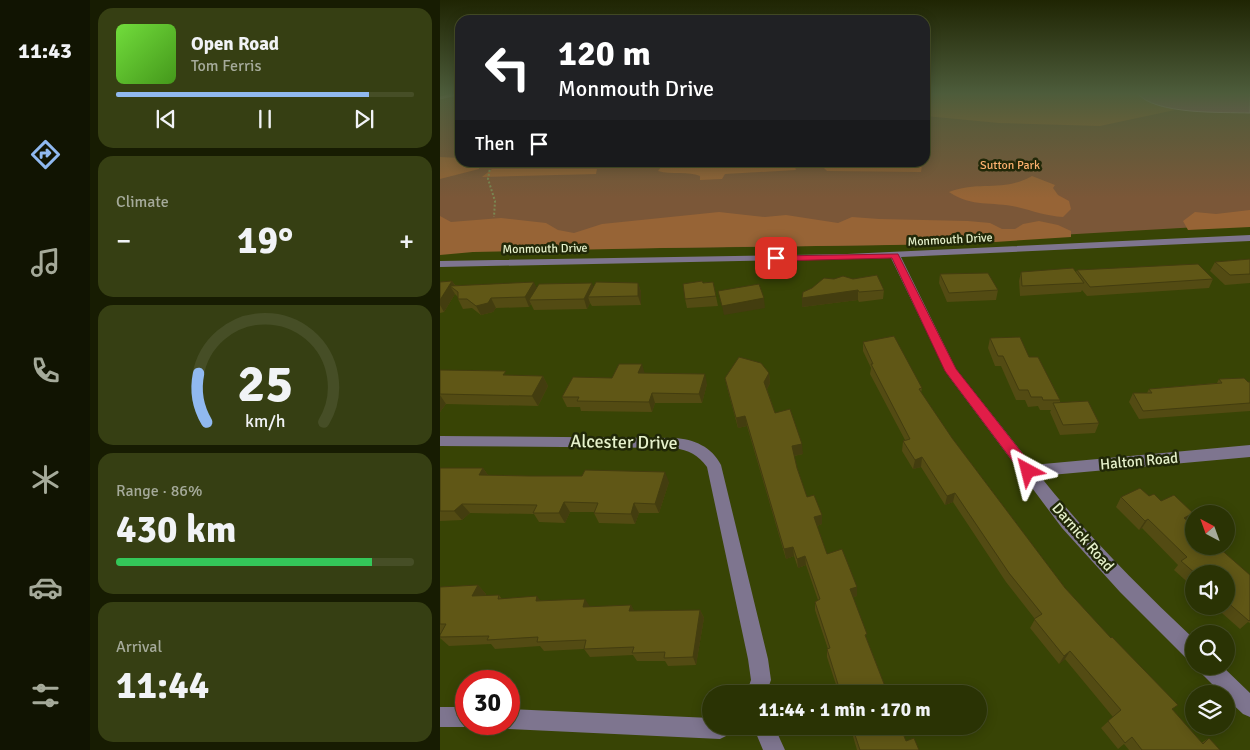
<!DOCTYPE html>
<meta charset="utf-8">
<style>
body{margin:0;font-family:Signika,sans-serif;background:#363f13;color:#f1f3f6;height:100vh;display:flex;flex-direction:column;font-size:19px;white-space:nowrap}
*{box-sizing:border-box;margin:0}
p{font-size:16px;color:#a5aa9a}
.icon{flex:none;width:28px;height:28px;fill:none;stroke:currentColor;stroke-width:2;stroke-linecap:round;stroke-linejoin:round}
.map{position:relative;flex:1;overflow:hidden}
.side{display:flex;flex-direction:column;gap:8px;padding:8px;background:#171c02;width:350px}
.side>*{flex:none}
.top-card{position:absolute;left:15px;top:15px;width:475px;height:152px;border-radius:15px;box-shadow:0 2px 12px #0003,0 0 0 1px #464e26;background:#202124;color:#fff;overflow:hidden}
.needle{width:32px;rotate:319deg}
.controls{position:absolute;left:745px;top:505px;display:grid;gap:10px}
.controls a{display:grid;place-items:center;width:50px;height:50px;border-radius:50%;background:#2a3304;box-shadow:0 2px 12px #0003,0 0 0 1px #464e26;font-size:25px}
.speed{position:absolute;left:15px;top:670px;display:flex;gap:10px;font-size:25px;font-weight:700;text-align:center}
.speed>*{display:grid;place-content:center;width:65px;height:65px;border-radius:50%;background:#2a3304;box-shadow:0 2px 12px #0003,0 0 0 1px #464e26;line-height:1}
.speed .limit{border:8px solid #d22;background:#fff;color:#111}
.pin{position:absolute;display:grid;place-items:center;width:42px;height:42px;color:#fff;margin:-21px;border-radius:10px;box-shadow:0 2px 8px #0006}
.me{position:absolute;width:55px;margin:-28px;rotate:322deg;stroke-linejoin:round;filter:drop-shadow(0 0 4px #0008)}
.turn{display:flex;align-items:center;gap:18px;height:105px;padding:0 20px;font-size:22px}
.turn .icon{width:65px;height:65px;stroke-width:2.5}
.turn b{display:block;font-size:35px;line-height:42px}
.then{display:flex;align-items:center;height:48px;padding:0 20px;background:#0003;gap:10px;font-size:19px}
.big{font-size:38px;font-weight:700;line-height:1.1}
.side .tile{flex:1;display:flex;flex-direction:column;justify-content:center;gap:8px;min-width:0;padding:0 18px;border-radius:15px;background:#363f13}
.side .dial{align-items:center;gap:0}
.dial svg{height:130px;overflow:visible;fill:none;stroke:#464e26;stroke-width:7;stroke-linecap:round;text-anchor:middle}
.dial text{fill:#f1f3f6;stroke:none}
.song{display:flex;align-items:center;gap:15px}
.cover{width:60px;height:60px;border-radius:8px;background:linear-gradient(135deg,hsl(100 70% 55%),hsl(100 70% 35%))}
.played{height:5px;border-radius:2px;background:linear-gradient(90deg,#90b9f0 85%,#464e26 85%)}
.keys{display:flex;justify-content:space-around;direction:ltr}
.heat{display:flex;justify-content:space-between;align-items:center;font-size:28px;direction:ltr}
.charge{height:8px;border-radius:4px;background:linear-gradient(90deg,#34c759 86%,#464e26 0)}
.trip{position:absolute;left:262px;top:685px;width:285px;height:50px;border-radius:25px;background:#2a3304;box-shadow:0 2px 12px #0003,0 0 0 1px #464e26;font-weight:700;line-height:50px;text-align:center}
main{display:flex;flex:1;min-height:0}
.menu{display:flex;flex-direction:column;width:90px;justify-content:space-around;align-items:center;background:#111402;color:#a5aa9a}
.menu .icon{width:35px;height:35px}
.menu .active{color:#90b9f0}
.menu b{font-size:22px;color:#f1f3f6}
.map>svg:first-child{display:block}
.green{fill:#7b5738}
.forest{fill:#976436}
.water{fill:#9c5a6e;stroke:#b2878a}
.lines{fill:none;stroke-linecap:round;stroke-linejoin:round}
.stream{stroke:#b2878a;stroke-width:3}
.path{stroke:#7b8752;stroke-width:2;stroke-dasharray:2 2;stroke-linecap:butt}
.minor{fill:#7e758f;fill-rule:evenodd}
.wall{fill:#534b13}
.shaded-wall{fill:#433d0f}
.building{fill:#605716;stroke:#433d0f}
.route{fill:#e11d48;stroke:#92132f}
.labels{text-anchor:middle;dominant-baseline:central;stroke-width:5;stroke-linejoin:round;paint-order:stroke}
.far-park-label{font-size:12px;fill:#fbb06e;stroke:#212808}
.far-street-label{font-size:12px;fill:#e6f1cb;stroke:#212808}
.street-label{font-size:15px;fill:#e6f1cb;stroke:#212808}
.near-street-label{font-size:18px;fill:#e6f1cb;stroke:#212808}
</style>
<main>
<nav class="menu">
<b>11:43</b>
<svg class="icon active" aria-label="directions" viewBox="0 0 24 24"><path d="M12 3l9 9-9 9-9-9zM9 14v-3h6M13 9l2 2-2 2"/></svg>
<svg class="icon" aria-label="music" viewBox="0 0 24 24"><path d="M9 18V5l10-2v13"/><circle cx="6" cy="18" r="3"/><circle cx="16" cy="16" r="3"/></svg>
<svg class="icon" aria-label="phone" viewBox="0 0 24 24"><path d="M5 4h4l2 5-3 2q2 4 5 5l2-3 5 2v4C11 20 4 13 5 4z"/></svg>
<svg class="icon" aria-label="climate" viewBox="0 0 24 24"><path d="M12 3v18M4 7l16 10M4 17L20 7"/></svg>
<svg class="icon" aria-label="car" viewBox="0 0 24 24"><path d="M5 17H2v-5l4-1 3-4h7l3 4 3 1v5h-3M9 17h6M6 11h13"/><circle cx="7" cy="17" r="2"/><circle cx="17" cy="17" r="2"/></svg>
<svg class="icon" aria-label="filters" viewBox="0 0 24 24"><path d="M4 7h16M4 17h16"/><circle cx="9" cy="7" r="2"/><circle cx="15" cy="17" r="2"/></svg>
</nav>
<section class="side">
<div class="tile">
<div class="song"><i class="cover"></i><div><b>Open Road</b><p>Tom Ferris</p></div></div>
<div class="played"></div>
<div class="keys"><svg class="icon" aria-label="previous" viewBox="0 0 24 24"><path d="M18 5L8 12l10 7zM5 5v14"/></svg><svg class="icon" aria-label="pause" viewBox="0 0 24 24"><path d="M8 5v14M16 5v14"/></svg><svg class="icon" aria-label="next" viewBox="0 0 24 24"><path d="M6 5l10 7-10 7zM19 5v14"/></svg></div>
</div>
<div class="tile"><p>Climate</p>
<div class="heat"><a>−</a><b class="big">19°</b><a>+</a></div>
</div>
<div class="tile dial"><svg viewBox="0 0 100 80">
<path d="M14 69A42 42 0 1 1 86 69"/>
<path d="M14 69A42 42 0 0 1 9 39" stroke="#90b9f0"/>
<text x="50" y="56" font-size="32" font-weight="700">25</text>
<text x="50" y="72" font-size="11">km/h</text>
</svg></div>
<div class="tile"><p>Range · 86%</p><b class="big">430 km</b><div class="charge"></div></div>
<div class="tile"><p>Arrival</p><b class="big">11:44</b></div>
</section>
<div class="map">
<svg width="810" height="750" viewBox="0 0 810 750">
<rect width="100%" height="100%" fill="#384405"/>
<path class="green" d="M0,93H20V162H485V93H810V224L445,245L0,251Z"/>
<path class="forest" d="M485,93H697L701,98L735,110L660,126L559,123L485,116Z
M0,157L20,158V162L40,163L39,169L0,179Z
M463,162L482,165L481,172L387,171L379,163Z
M247,163V162L359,163L355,167L356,170L285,174L282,179L260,180V176C249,171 231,175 218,171L221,167Z
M52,169H157L156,174L42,177Z
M592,176L615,185L613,188L618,195L629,201L631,209L623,217C607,216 593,211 577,207C551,201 533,208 509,192C541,180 561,193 592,176Z
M810,210V227L748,230L743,221L755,212L776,214Z
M279,212L325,217L346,215L398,223L412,217L439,219L528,221L550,223L562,229H575L583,224L599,221L618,225L631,231V237L524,244L219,248L33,252L0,255V216L11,222L61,218L106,223L118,230L134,233L162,224Z"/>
<path class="water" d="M697,93H810V113C782,112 715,115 697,93Z"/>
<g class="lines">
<path class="stream" d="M0,98L20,93"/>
<path class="path" d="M7,93L20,97
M51,162L48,179L55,201L54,217"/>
<path class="minor" d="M810,235V241L461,257L516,369L592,465L810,445V457L600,476C647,535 699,587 754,639V661L747,659L680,592L622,528L507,374L451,258L0,267V261L407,254Z
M0,436L234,438C254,439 272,447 281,465L328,659L331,680L326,694H306L311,680L308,659L267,467C258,455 249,450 234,448L0,446Z
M758,666H782L810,693V717L803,714L786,698V694H782L761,673Z
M0,707H26V724H33L26,727H0Z
M69,709L271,718V726H295L292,733L280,739L69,729L61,724H69Z
M313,726H334L345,750H323Z"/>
</g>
<path class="wall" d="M810,259V283L785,285L770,271L775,262Z
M637,270L773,279L769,288L647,296L642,290L641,292L580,296L579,281L581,272H636Z
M500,274L558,290L556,300L507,302L499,283Z
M12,281L15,285L97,288L154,287L198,283L201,292V305L152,306L150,303L147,309L94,310L91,304L89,307L56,308L53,312L41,315L32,308L23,309L18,299V297L15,294L4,312L0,313V282Z
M273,282L278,306L247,308L245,299L263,283Z
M372,288L444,290L443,299L419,302L418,300L362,307V298Z
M550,338L589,357L620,400V402L659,423L655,433L620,435L610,412L611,410H600L598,406L588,407L585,400H576L561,366H555L548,348Z
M423,342L482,388L481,393L512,438L625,588L761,743L769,738L780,750H689L684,744L678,749L661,728L673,717L625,659L619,664L590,628L595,619L566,582L513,502L505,505L481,467L473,469L462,451L463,441L465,440L430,374L431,368L423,351Z
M0,370L68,375L103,376L108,386L98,406L6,404L0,412Z
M205,373L267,384L262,403H215L212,412L141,411L140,407H127L122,397L172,378Z
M329,373L330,383L327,389L335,413L363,454L354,456L357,468L367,497L382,515V524L377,526L387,554L417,596L413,597L427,640L448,694H399L387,657V649H388L375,610V602L378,600L366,565L358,568L354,556L346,559L307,426L298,428L287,387L285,378Z
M779,379L810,382V411L699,419L689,402L693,393H707L709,389L777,383Z
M0,468H43L48,475L229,482L219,513H199L195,524L159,523L154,513L155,512H130L125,523L99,522L94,514L30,513L22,520L0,521Z
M709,496L753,513L747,521L810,575V623L808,622L800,629L774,606H786V574H754V588L734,570L738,565L702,528L699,530L676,507L681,497Z
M38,585L46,594L45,596L59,595L62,599L101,601L151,607L191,605L194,611L260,610L264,618L256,665L228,666L225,661H197L193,655L150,657L144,649L104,651L100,646L55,649L51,644L9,646L0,638L1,633H0V587Z
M410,726H460L466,741L479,750H417Z"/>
<path class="shaded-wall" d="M12,281L18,290L10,286L15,294L4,312L0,305V300Z
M94,282L98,291L89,300L91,304L89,307L85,297Z
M152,283L156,292L148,297L150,303L147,309L144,299Z
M198,283L201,292V305L198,296Z
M418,290V300L362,307V298Z
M51,298L56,308L53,312L41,315L36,306Z
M324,298L325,308L284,315L282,306Z
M202,364L205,374L198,373Z
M329,373L330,383L326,391L324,382Z
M265,374L267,384L262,403L259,394Z
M103,376L108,386L98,406L92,396Z
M212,393L215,403L212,412L209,402Z
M0,395L6,404L0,412Z
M305,416L307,426L298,428L296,418Z
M362,444L363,454L353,456L352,446Z
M482,457L481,467L473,469L475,460Z
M43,468L50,478L39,475Z
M225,472L229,482L219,513L215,504Z
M515,493L513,502L505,505L507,496Z
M124,502L130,512L125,523L119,513Z
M194,503L199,513L195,524L191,514Z
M22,504L30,513L22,520L14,511Z
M753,513L746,522L744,518Z
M382,515V524L374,527V517Z
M708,519L702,528L699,530L705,521Z
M353,547L354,556L346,559L344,549Z
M365,556L366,565L358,568L357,559Z
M38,585L46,594L41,605L32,596Z
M417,587V596L410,598V589Z
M97,596L104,605L96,601Z
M145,599L151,608L143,607Z
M191,605L196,614L189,611Z
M260,610L264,618L256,665L253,657Z
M630,651L625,659L619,664L624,656Z"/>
<path class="building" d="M810,259V274L790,275L775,262Z
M758,264L773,279L650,287L637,270Z
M633,268L644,283L582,286L581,272Z
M548,273L558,290L509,293L500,274Z
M437,275L444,290L419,292L418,290L362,298L363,292L372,288L384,278L394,279L403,276L413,279Z
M12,281L0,300V282Z
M262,281L263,283L273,282L276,296L245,299L243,284Z
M94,282L85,297L51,298L48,303L36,306L27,299H18V292L10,286Z
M156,282L198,283V296L148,297Z
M152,283L144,299L89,300L99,284Z
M319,284L324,298L282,306L278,291Z
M454,336L482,388L479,389L512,438L625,588L671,638L672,637L738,705L732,709L763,744L769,738L780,750H702L692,737L685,743L668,721L681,710L630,651L624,656L594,619L602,614L569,573L515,493L507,496L482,457L475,460L463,441L470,439L431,364H433L423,342Z
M580,337L589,357H598L620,400H603L602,397H591L588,390H579L563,356H558L550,338Z
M299,357L321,363L329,373L324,382L335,413L350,409L362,444L352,446L357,468L367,497L374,495L382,515L374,517L387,554L402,549L417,587L410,589L427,634L425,635L448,694H401L387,649L390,648L375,602L380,599L365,556L357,559L353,547L344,549L305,416L296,418L285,378Z
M179,364H202L198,373L265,374L259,394L212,393L209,402L137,401L139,397H122L133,377L172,378Z
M0,370L66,371L63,375L103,376L92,396L0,394Z
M804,378L808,382H810V403L703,411L693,393H712L709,389L782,383L779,379Z
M648,401L659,423L623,425L613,403Z
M0,468H43L39,475L90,476H142L145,470L225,472L215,504L194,503L191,514L154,513L158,503L124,502L119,513H93L97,505L22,504L14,511H0Z
M700,488L709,496L714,494L721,501L734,495L753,513L744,518L754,526V546H777L810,575V620L809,621L786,601V574H756L741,561L747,557L708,519L705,521L681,497Z
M38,585L32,596L59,595L58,599L97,596L96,601L145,599L143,607L191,605L189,611L260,610L253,657L224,658L225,652L192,653L194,647L144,649L146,640L97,642L98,637L47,640L49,636L0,637V635L6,624H0V587Z
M412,726H460L466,741L474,738L479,750H420Z"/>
<linearGradient id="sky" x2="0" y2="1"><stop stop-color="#1f2503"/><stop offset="0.47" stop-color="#4d5c3b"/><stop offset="1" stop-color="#4d5c3b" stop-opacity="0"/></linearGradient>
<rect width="810" height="198" fill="url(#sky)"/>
<path class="route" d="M458,254L516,369L593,467L595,471L593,475H583L505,371L452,258L336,261L331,258L336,256Z"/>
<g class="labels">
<g class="far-park-label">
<text x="570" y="165">Sutton Park</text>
</g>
<g class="far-street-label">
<text transform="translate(510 240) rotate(-3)">Monmouth Drive</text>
<text transform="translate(105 249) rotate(-1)">Monmouth Drive</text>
</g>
<g class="street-label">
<text transform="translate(699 461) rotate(-5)">Halton Road</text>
<text transform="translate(643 537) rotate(49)">Darnick Road</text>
</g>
<g class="near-street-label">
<text transform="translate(184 442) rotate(1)">Alcester Drive</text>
</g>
</g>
</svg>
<div class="controls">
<a><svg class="needle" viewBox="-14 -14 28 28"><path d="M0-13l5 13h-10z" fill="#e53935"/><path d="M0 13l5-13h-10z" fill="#a5aa9a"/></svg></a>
<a><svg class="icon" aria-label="sound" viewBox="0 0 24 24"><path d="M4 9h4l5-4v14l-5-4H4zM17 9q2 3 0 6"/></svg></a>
<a><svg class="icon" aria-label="search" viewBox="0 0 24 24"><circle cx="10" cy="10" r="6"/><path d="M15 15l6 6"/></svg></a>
<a><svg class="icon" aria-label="layers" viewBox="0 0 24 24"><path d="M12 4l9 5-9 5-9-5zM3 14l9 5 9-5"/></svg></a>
</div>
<div class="speed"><div class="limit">30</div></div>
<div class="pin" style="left:336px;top:258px;background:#d93025"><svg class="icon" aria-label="arrive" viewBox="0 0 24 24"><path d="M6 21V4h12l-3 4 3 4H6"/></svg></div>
<svg class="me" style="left:588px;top:471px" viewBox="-20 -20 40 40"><path d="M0-17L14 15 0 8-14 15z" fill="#e11d48" stroke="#fff" stroke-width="4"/></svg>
<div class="trip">11:44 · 1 min · 170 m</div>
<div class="top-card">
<div class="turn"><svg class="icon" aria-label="left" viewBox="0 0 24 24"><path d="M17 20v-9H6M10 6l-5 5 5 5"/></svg><div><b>120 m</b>Monmouth Drive</div></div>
<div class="then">Then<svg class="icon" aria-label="arrive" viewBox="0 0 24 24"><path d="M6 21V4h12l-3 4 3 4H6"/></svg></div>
</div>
</div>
</main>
